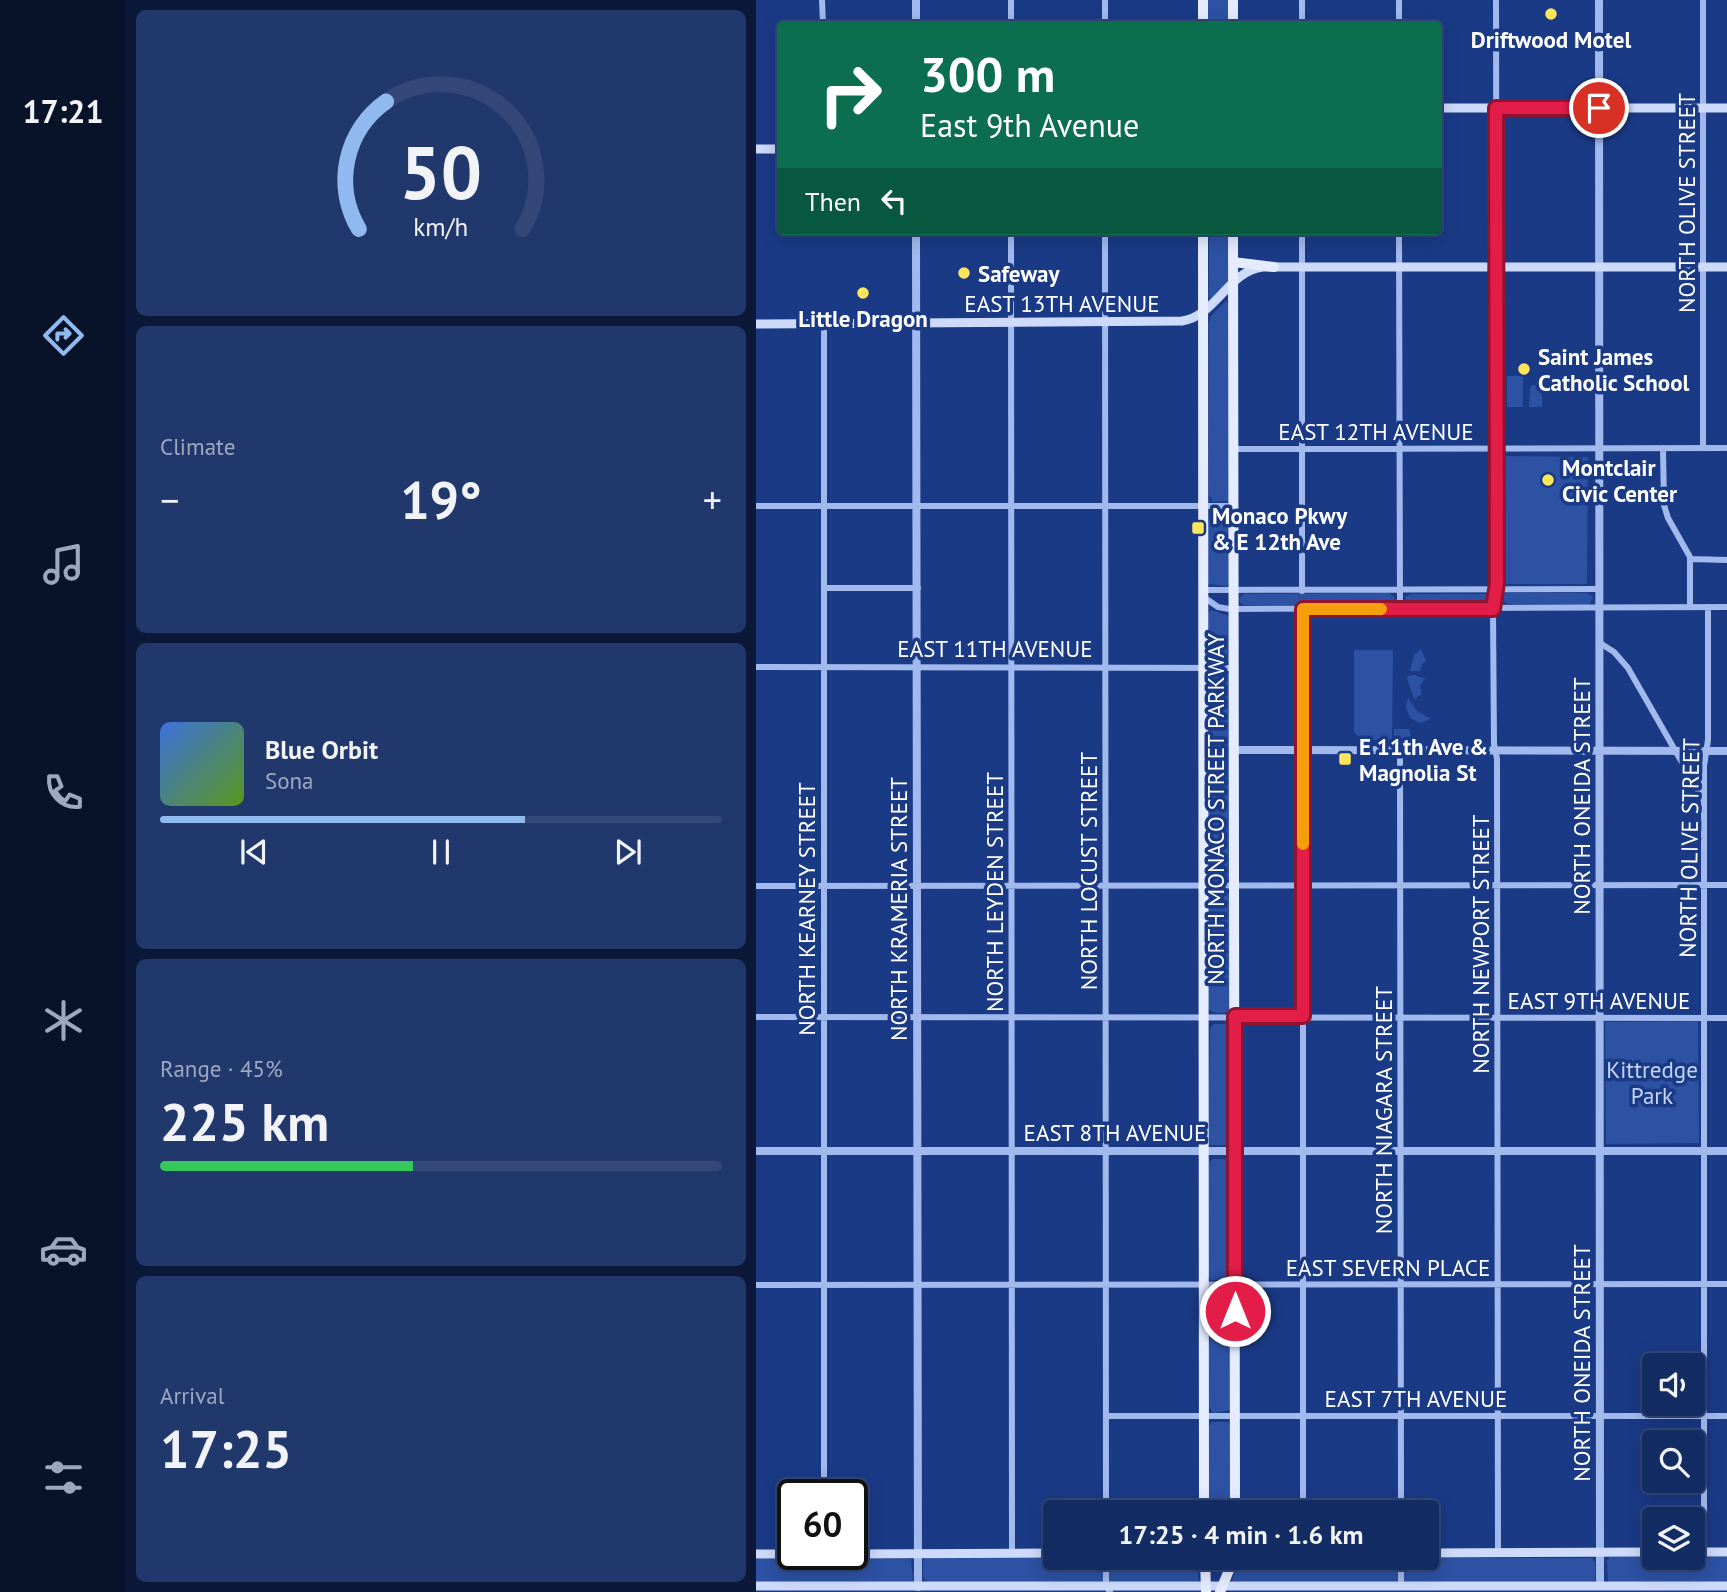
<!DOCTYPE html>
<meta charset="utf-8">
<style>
body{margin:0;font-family:"PT Sans",sans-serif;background:#21386d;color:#f1f3f6;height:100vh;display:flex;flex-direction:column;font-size:26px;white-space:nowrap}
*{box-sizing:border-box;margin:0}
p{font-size:23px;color:#9da7bf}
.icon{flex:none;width:38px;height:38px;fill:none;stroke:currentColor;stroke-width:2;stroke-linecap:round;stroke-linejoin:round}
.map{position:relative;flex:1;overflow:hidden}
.sheet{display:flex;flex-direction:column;gap:10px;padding:10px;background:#0b1837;width:630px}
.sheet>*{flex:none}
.hud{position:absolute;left:21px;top:21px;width:665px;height:214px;border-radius:7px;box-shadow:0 4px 18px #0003,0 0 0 2px #334878;background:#0b6e4f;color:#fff;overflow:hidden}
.fabs{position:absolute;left:886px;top:1353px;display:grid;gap:14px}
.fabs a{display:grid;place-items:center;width:63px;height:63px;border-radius:7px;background:#142c64;box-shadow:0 4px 18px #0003,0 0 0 2px #334878;font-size:35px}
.speed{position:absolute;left:21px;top:1479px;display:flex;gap:14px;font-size:35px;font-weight:700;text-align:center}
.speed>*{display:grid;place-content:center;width:91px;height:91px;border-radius:50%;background:#142c64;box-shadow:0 4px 18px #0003,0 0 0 2px #334878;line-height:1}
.speed .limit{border:4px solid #111;border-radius:10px;background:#fff;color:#111}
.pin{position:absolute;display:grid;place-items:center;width:60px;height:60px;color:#fff;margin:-30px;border:4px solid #fff;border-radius:50%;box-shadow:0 2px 7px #0007}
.me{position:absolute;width:77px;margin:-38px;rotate:0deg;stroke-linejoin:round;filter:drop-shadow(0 0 5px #0008)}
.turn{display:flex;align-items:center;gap:24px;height:147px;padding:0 28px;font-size:32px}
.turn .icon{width:91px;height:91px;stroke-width:2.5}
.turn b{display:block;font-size:49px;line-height:60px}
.then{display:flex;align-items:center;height:66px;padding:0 28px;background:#0003;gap:14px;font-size:26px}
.big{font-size:52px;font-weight:700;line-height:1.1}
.sheet .tile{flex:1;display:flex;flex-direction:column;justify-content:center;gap:10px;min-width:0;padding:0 24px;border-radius:10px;background:#21386d}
.sheet .dial{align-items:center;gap:0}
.dial svg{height:182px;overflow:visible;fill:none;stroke:#334878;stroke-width:7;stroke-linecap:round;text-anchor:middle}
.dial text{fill:#f1f3f6;stroke:none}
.song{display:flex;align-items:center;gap:21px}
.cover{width:84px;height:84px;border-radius:10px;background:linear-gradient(135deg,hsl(220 70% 55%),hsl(90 70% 35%))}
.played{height:7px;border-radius:4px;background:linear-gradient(90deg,#90b9f0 65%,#334878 65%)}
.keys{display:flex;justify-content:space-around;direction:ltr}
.heat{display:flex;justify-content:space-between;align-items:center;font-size:38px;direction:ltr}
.charge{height:10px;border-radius:5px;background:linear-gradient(90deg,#34c759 45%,#334878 0)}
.trip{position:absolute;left:287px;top:1500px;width:396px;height:70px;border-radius:7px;background:#142c64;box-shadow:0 4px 18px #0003,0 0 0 2px #334878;font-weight:700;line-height:70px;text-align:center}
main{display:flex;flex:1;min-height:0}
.menu{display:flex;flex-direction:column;width:126px;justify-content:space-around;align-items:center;background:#081228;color:#9da7bf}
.menu .icon{width:49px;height:49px}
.menu .active{color:#90b9f0}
.menu b{font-size:32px;color:#f1f3f6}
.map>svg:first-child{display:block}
.green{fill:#2d52a4}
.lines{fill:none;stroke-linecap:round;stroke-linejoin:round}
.minor{stroke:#a1b9ec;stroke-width:6}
.tertiary{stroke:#a1b9ec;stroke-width:8}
.secondary{stroke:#cddaf9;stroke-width:9}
.primary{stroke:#e6ecff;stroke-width:10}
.route-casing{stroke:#92132f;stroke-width:18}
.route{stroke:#e11d48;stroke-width:12}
.slow{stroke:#f59e0b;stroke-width:12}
.poi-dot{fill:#fee65c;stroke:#1a3a86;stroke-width:2.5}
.labels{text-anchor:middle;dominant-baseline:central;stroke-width:7;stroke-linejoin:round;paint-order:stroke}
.poi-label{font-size:23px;font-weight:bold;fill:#fff;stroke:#1a3a86;text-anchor:start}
.street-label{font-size:23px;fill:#fff;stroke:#1a3a86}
.park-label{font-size:23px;fill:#c6d6f9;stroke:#1a3a86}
</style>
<main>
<nav class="menu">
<b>17:21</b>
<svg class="icon active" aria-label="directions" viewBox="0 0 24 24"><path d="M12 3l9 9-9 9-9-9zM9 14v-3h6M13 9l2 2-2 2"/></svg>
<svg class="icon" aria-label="music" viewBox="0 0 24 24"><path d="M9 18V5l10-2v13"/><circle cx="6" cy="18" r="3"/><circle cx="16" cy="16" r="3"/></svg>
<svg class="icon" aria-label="phone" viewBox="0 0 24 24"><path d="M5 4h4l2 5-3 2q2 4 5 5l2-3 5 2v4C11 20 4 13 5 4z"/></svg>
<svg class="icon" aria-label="climate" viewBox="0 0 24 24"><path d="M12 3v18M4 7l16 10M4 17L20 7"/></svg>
<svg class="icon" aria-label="car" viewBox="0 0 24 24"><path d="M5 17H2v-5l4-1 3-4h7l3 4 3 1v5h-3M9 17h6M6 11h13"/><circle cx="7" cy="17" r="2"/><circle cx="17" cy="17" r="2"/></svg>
<svg class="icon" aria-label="filters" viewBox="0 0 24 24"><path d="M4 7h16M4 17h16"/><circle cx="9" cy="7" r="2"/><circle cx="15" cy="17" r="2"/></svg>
</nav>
<section class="sheet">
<div class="tile dial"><svg viewBox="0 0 100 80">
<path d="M14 69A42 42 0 1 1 86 69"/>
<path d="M14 69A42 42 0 0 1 26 13" stroke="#90b9f0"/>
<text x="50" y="56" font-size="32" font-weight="700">50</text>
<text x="50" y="72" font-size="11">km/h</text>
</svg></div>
<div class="tile"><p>Climate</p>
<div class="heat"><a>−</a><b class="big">19°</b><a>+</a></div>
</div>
<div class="tile">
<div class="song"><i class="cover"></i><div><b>Blue Orbit</b><p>Sona</p></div></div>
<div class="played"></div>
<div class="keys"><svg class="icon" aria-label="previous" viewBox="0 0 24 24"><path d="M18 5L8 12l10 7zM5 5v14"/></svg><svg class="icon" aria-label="pause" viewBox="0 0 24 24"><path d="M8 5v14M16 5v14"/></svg><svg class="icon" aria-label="next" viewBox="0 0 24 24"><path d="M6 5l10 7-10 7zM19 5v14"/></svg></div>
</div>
<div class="tile"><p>Range · 45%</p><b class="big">225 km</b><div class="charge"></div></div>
<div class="tile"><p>Arrival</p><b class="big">17:25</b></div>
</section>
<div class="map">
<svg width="971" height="1592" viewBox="0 0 971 1592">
<rect width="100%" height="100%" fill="#1a3a86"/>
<path class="green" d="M451,0H473L474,24H451Z
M453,231H474V280L455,299L453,297Z
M470,301L474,303L473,501L457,502L453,495V323L455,316Z
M751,376H767V407H751Z
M776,385H786V407H773L774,388Z
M749,456L832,457L831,584H749Z
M457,510H473L474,583L470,586L452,584C452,566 447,524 457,510Z
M633,593L639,598L638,602L633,605H488L484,603L483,599L488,594Z
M751,593H831L837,597L833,605L752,604L745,599L746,595Z
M655,594H730L732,599L730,603L727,604L655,605L649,601V597Z
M455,610L473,616V662L471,663L453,661L452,613Z
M665,649L670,661L666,664L664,671H654L658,655Z
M598,650H637L636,740H606L598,732Z
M456,673H469L474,675V880L456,881L453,877V678Z
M659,675L669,679L664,686L666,694L658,699L651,678L652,676Z
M652,698L661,711L675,719L664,723L654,718L650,707Z
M638,729H653L656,739H638Z
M457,892H471L475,895V1010C469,1014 457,1014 452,1009V896Z
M942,1021L943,1143L850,1144L849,1022Z
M458,1024H471L474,1028V1143L471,1145H454L452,1142L454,1028Z
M457,1159H469L474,1165V1277L471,1280H455L452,1275L453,1162Z
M457,1290H470L475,1295L474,1410L457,1413L453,1407V1294Z
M456,1422H472L475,1425V1512H453V1426Z
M170,1557L439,1558H441L443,1583L171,1582L167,1577V1561Z
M854,1557H971V1583L852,1582L851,1560Z
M484,1558H836L839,1562V1579L838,1582L475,1583Z
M0,1559H155L157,1580V1582L0,1584Z"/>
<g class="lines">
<path class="minor" d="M66,0L67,24
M546,0V24
M643,0V24
M740,0L741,584L737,609L738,744L741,759L742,1553
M947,0V448
M255,24V0
M349,24V0
M255,231L256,1553
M349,231L350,1512
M546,231V591
M643,231L644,609
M907,448L908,505L912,518L934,557V607
M478,449L971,448
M0,506H478
M934,559L971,560
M68,588H162
M448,590L844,589
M449,598L462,607L473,609L971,607
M844,643L858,652L872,668L947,799
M0,667L479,668
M644,751L645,1512
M0,886L971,885
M0,1017L971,1018
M0,1285L971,1284
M350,1416H971
M68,1494V324
M547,1512V609
M948,1552V766L952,740V607
M350,1558V1586L354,1592
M645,1586V1558"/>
<path class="tertiary" d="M843,0L844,1586
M160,24V0
M160,231L162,1587
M478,750L971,751
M0,1151H971"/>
<path class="secondary" d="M682,108H971
M0,149H24
M0,324L426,321C460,316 472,271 507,267H971
M936,1552H971
M670,1553L898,1552
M0,1554H37
M96,1554L299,1553
M0,1586H971"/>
<path class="primary" d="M477,0V24
M447,24V0
M447,231L448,1512
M477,231L479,1512
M477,262L518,267
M449,1558L450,1592
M464,1592L478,1558"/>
</g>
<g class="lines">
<g class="route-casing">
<path id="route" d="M479,1311V1016H547V609H737L741,583L740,108H843"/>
</g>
<use href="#route" class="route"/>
<path class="slow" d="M547,844V609H625"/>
</g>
<g class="poi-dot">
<circle cx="795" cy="14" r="7"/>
<circle cx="208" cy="273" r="7"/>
<circle cx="107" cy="293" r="7"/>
<circle cx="768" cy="369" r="7"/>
<circle cx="792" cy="480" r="7"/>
<rect x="435" y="521" width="14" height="14" rx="3.5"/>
<rect x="582" y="752" width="14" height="14" rx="3.5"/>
</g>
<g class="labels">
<g class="poi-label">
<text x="795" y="39" text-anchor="middle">Driftwood Motel</text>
<text x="222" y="273">Safeway</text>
<text x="107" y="318" text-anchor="middle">Little Dragon</text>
<text x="782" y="356">Saint James<tspan x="782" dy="26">Catholic School</tspan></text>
<text x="806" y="467">Montclair<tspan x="806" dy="26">Civic Center</tspan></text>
<text x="456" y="515">Monaco Pkwy<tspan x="456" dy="26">&amp; E 12th Ave</tspan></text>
<text x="603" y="746">E 11th Ave &amp;<tspan x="603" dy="26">Magnolia St</tspan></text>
</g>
<g class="street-label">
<text transform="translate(930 203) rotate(-90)">NORTH OLIVE STREET</text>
<text x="306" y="303">EAST 13TH AVENUE</text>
<text x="620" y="431">EAST 12TH AVENUE</text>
<text x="239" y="648">EAST 11TH AVENUE</text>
<text transform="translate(825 796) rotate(-90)">NORTH ONEIDA STREET</text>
<text transform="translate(459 809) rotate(-90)">NORTH MONACO STREET PARKWAY</text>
<text transform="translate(933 848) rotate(-89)">NORTH OLIVE STREET</text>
<text transform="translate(332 871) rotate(-90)">NORTH LOCUST STREET</text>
<text transform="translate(238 892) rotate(-90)">NORTH LEYDEN STREET</text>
<text transform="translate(50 909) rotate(-90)">NORTH KEARNEY STREET</text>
<text transform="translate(142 909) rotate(-90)">NORTH KRAMERIA STREET</text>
<text transform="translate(724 944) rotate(-90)">NORTH NEWPORT STREET</text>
<text x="843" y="1000">EAST 9TH AVENUE</text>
<text transform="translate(627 1110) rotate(-90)">NORTH NIAGARA STREET</text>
<text x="359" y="1132">EAST 8TH AVENUE</text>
<text x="632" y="1267">EAST SEVERN PLACE</text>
<text transform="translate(825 1363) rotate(-90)">NORTH ONEIDA STREET</text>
<text x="660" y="1398">EAST 7TH AVENUE</text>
</g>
<g class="park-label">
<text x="896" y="1069">Kittredge<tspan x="896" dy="26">Park</tspan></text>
</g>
</g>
</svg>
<div class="fabs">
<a><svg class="icon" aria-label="sound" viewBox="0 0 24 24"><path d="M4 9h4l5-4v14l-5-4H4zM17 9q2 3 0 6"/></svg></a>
<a><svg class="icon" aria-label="search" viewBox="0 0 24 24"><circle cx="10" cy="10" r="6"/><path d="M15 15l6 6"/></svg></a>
<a><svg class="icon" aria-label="layers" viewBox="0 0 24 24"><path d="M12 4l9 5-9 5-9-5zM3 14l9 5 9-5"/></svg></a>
</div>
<div class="speed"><div class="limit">60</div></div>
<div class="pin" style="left:843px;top:108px;background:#d93025"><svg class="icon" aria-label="arrive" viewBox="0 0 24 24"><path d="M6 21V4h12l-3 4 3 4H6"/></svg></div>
<svg class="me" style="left:479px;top:1311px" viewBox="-20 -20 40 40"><circle r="17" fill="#e11d48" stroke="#fff" stroke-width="3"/><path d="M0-11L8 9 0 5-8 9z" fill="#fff"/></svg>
<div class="trip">17:25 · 4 min · 1.6 km</div>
<div class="hud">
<div class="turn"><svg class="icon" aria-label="right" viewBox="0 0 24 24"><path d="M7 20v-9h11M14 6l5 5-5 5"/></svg><div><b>300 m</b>East 9th Avenue</div></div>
<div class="then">Then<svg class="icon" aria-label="left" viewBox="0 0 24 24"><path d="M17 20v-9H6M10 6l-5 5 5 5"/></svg></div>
</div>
</div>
</main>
